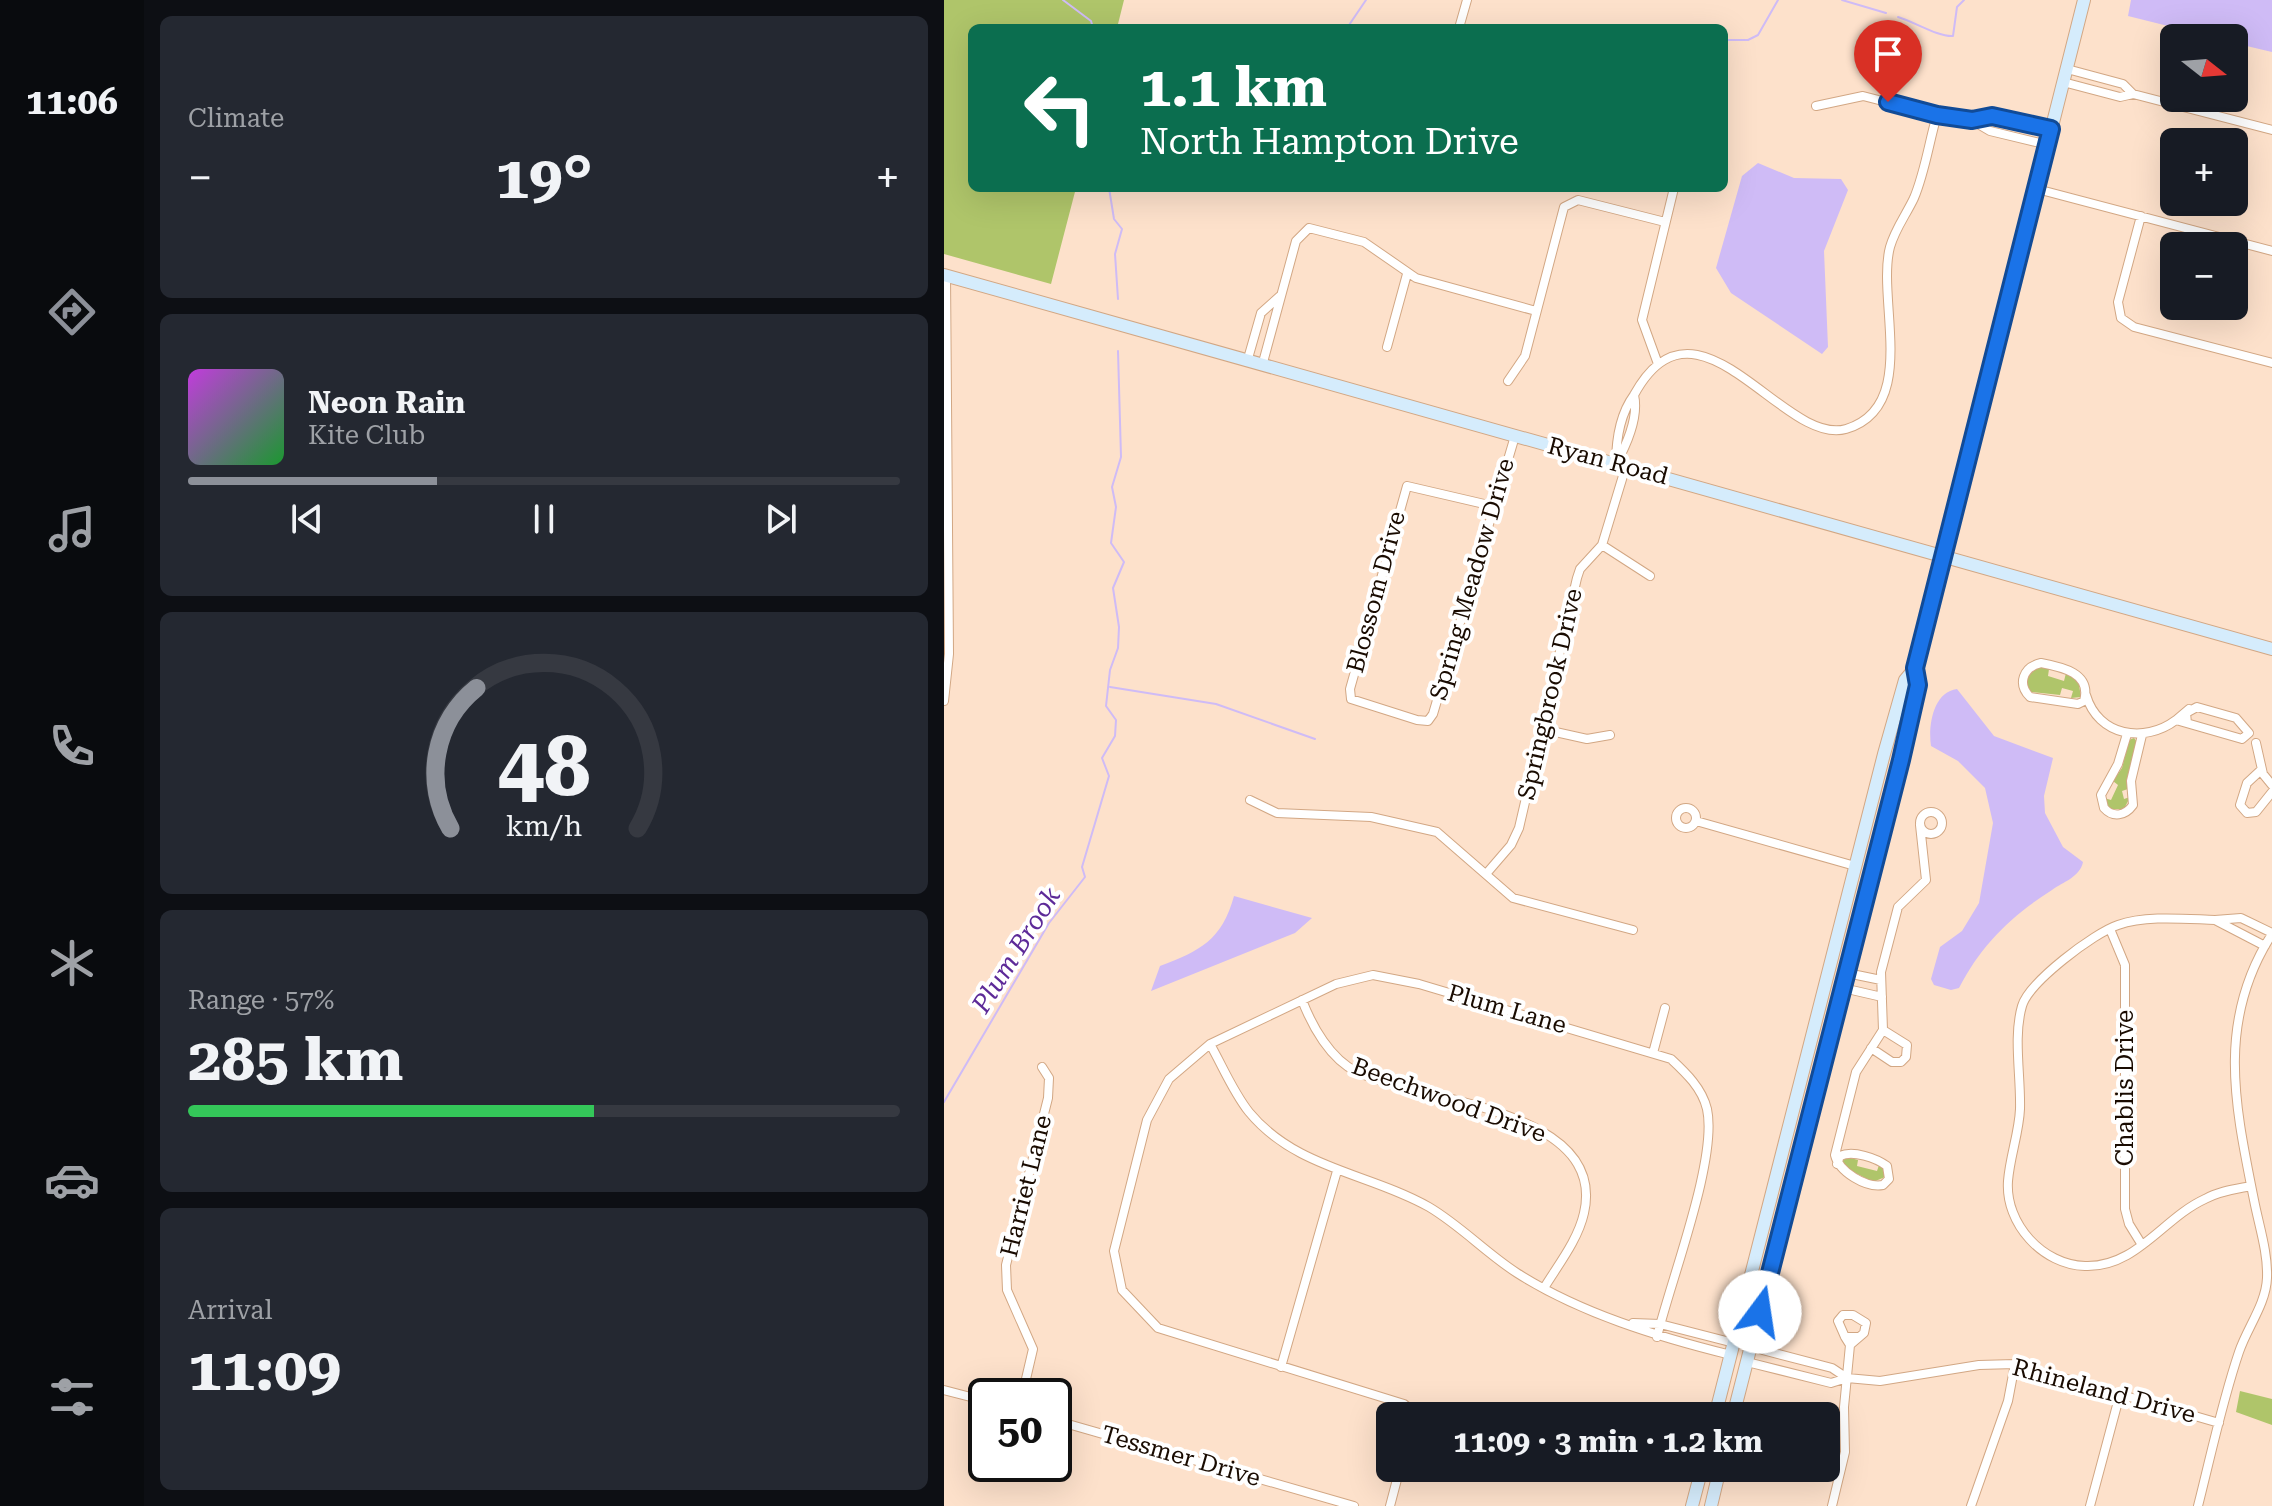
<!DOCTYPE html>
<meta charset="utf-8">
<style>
body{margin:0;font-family:"Roboto Serif",serif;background:#242831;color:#f1f3f6;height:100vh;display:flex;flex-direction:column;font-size:30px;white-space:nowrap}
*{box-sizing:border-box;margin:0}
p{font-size:26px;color:#9ea1a6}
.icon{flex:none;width:44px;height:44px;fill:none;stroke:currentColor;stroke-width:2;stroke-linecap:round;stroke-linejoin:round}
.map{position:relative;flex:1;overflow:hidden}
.details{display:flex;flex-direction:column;gap:16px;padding:16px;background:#0d0f14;width:800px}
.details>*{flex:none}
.hud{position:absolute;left:24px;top:24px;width:760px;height:168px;border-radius:12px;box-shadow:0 8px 32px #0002;background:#0b6e4f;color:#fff;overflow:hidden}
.needle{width:52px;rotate:107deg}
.controls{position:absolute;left:1216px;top:24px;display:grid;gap:16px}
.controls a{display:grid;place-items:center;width:88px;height:88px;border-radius:12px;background:#171b24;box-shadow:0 8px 32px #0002;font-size:40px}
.speed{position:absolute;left:24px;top:1378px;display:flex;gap:16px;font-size:40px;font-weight:700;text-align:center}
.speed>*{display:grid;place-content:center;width:104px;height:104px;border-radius:50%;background:#171b24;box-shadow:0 8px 32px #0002;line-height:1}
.speed .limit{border:4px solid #111;border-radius:12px;background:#fff;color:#111}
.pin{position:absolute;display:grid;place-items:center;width:68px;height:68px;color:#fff;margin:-82px -34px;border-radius:50% 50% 50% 0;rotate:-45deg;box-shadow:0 0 8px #0007}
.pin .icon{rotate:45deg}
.me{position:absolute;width:88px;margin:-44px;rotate:14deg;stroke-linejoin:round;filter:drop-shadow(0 0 6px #0008)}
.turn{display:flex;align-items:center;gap:28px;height:168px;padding:0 40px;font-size:36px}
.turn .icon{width:104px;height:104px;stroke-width:2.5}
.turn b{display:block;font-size:56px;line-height:68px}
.big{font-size:60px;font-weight:700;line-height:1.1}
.details .card{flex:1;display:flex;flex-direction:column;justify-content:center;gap:12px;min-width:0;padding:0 28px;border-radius:12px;background:#242831}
.details .dial{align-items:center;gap:0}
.dial svg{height:208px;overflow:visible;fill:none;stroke:#363941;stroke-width:7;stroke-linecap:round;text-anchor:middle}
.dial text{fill:#f1f3f6;stroke:none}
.song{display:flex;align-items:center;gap:24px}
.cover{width:96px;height:96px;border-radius:12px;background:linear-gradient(135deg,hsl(290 70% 55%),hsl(130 70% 35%))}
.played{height:8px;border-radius:4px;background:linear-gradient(90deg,#8c9099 35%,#363941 35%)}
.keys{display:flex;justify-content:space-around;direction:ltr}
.heat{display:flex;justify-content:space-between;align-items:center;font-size:44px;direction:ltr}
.charge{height:12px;border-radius:6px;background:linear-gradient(90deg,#34c759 57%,#363941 0)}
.trip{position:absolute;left:432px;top:1402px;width:464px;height:80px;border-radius:12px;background:#171b24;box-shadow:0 8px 32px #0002;font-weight:700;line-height:80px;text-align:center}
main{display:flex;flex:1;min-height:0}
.tab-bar{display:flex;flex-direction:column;width:144px;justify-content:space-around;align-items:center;background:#090b0e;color:#9ea1a6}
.tab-bar .icon{width:56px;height:56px}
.tab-bar .selected{color:#8c9099}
.tab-bar b{font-size:36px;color:#f1f3f6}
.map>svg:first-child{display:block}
.green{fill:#afc56a}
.water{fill:#cfbbf6}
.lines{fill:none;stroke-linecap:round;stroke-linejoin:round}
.stream{stroke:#cfbbf6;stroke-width:2}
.street-casing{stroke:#d2a784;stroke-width:10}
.secondary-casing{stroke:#d2a784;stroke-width:14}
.street{stroke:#fff;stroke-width:8}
.secondary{stroke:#d5ecfc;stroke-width:12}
.route-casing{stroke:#114b97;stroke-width:20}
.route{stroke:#1a73e8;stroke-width:14}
.labels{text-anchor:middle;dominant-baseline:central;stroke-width:8;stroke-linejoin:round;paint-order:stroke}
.street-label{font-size:24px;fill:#190b01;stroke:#fff}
.water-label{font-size:26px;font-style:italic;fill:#5d2a98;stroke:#fff}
</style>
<main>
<nav class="tab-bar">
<b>11:06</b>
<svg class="icon selected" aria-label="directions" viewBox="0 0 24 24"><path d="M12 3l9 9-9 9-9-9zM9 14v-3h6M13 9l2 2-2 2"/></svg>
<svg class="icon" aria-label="music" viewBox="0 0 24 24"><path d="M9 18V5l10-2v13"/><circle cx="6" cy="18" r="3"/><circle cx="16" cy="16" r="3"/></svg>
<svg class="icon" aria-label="phone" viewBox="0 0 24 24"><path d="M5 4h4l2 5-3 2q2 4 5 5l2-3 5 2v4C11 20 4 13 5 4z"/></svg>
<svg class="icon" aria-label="climate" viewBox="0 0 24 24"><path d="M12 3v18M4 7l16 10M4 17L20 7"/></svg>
<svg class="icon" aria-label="car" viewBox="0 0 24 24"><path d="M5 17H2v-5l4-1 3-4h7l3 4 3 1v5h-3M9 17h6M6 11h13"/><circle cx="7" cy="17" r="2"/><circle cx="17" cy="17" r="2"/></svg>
<svg class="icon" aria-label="filters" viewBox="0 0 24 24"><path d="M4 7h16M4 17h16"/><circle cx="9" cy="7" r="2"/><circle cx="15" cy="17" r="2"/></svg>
</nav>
<section class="details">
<div class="card"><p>Climate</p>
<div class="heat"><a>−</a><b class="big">19°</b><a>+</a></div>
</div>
<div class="card">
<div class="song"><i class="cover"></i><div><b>Neon Rain</b><p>Kite Club</p></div></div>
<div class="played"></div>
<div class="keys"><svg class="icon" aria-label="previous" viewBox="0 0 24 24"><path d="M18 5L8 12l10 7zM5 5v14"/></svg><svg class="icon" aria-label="pause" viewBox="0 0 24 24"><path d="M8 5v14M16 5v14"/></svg><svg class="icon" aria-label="next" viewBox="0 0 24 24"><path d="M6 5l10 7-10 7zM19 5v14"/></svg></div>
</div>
<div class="card dial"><svg viewBox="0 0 100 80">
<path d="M14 69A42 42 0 1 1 86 69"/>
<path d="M14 69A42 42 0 0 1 24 15" stroke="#8c9099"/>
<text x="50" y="56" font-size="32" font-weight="700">48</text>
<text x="50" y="72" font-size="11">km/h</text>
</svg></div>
<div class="card"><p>Range · 57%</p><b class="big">285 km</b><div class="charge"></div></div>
<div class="card"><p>Arrival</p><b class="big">11:09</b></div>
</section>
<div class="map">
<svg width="1328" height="1506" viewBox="0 0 1328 1506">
<rect width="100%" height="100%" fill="#fde1cb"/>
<path class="green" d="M0,0H180L173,28H28V188H132L107,284L0,254Z
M1093,667L1105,669L1104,676L1120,681L1122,673L1134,679L1137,697L1127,698L1129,691L1118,688L1116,695L1087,692L1082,683L1085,673Z
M1190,738L1193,742L1184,789L1178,791L1180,799L1186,797L1180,809H1166L1160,798L1167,800L1174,785L1169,781L1178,768L1185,740Z
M903,1157L914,1160L913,1166L933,1171L935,1165L939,1167L941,1177L929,1182L900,1167L898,1161Z
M1296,1391L1328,1399V1425L1292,1412Z"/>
<path class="water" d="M1187,0H1328V52L1290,43V38H1272L1184,16Z
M814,163L850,178L897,179L904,190L880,251L884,347L878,354L787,293L772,268L798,176Z
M1013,689L1050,736L1109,758L1100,796L1101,813L1119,847L1139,862C1136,877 1119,882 1108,890C1067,916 1037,945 1015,988L1007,990L990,985L987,979L996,947L1018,931L1035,903L1049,823L1041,788L1014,761L987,746C984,726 989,692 1013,689Z
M290,896L368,918L351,933L207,991L216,966C256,951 278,940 290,896Z"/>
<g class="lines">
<path class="stream" d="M119,0L147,21L149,28
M898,0L942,13
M954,17C971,22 994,37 1009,36L1013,7L1020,0
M403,28L422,0
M780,40H804L814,35L834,0
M165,188L170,219L178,229L171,254L174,299
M166,687L272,704L371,739
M0,1102L105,923L141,877L138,867L165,776L158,758L171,736L172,720L162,706L166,670L174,648L175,627L169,588L180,562L167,543L172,507L168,487L177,457L174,351"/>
<g class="street-casing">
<path id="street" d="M515,28L523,0
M1123,69L1179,84L1189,94
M1119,82L1176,97L1189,94L1328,130
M872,106L919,96L993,115L1028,120L1048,116L1107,129
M1029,121L1046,131L1104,145
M1093,189L1328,251
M1197,216L1174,302L1177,318L1190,327L1328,363
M443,347L463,274
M303,362L317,313L336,296
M714,364L698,320L730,188
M318,366L352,241L365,228L420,242L472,278L592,311
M564,381L581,356L620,207L634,200L721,222
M690,395C753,279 839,447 902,429C976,407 932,300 946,247C951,229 962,215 970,198C981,172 985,142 993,115
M690,395C695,417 683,444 672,464C672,441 676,414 690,395Z
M549,506L463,486L406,689L407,699L473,720L484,721L489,714L571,436
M658,545L706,576
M1097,663C1118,667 1148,673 1140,701L1134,704L1086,697C1073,684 1079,667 1097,663Z
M1142,695C1154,736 1200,744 1232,720
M0,701L5,654L2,276
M1243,723L1242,713L1253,707L1292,718L1305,733L1298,739L1232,720L1245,709
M598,729L643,739L666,735
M1183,734L1174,764L1157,795L1160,808C1169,818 1181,816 1189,805L1187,781L1198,735
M1312,743L1319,774L1328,785
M1317,770L1303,783L1296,805L1303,813L1312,812L1328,792
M306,800L333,813L427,817L493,832L569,898L689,930
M732 818a10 10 0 1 1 20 0a10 10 0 1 1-20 0Z
M976 823a11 11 0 1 1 22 0a11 11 0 1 1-22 0Z
M752,821L911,866
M542,874L567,845L575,828L633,578L636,569L658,545L682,466
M1271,920C1241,919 1202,915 1174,925C1150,933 1085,982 1078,1006C1069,1037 1077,1076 1076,1109C1075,1133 1066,1156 1064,1181C1061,1224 1099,1265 1141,1266C1192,1268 1219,1218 1261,1199C1275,1191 1292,1189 1307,1186
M1166,929L1181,965V1209L1185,1224L1198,1245
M1321,946L1271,920L1297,918L1328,933
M903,973L937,980
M899,988L938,997
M358,1000C368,1026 386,1059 413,1072C475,1101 664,1108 640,1213C634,1240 614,1265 600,1288
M266,1044C278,1065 289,1092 305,1112C352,1169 425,1173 485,1207C517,1226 542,1253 573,1273C636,1313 714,1337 787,1355
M927,1048L948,1062H957L962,1057L963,1045L939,1030
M709,1053L721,1008
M893,1164L896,1156C909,1150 932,1158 943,1166L945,1179L939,1185C922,1188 895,1172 891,1155L912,1072L939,1030L937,972L954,907L982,880L976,825
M689,1323L716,1324L790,1343
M906,1345L920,1333L922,1323L909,1315H899L894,1321L901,1337H914
M807,1347L888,1368L903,1378
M803,1362L887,1383L903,1378L936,1381L1035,1365L1071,1364L1275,1423
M337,1367L393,1171
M0,1390L42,1401
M78,1396L89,1349L63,1290L62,1265L104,1098L105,1078L98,1067
M469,1416L470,1412L460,1404L214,1328L178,1290L170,1251L203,1120L225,1079L266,1044L392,984L429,975L475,984L727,1059C742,1073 758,1088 763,1109C774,1159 726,1282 713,1337
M110,1420L410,1506
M446,1506L456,1468
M888,1506L901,1452L900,1407L906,1345L901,1337
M1027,1506L1064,1401L1071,1364
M1146,1506L1176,1394
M1254,1506C1267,1455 1278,1402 1295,1352C1303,1328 1322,1304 1323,1278C1324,1252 1315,1226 1310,1200C1291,1105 1272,1021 1328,934"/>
</g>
<g class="secondary-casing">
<path id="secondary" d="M0,275L1328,649
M771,1416L940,754L961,680L971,668
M789,1416L957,760L974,685L971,668L1140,0
M748,1506L758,1468
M767,1506L776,1468"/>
</g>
<use href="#street" class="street"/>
<use href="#secondary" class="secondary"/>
</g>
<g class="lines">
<g class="route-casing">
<path id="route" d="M816,1312L957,760L974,685L971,668L1107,129L1048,116L1028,120L993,115L944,102"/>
</g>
<use href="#route" class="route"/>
</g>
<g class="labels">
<g class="street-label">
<text transform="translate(664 461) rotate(15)">Ryan Road</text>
<text transform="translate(528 579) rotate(-74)">Spring Meadow Drive</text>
<text transform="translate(432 592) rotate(-75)">Blossom Drive</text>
<text transform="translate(606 694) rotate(-77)">Springbrook Drive</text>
<text transform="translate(563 1009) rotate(16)">Plum Lane</text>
<text transform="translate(1181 1088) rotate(-90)">Chablis Drive</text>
<text transform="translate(505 1100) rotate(20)">Beechwood Drive</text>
<text transform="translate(82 1186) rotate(-76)">Harriet Lane</text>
<text transform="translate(1160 1391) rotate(15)">Rhineland Drive</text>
<text transform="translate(237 1456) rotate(16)">Tessmer Drive</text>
</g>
<g class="water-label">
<text transform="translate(72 950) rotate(-58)">Plum Brook</text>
</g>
</g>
</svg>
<div class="controls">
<a><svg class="needle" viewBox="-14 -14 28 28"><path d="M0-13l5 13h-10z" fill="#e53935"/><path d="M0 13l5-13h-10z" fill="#9ea1a6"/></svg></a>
<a>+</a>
<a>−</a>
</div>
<div class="speed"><div class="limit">50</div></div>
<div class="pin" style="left:944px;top:102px;background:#d93025"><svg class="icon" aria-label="arrive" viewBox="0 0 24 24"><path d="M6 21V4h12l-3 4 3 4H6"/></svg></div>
<svg class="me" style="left:816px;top:1312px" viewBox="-20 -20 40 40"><circle r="19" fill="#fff"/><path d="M0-13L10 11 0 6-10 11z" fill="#1a73e8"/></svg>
<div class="trip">11:09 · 3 min · 1.2 km</div>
<div class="hud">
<div class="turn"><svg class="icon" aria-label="left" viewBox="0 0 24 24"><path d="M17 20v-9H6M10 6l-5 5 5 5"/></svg><div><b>1.1 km</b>North Hampton Drive</div></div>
</div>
</div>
</main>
